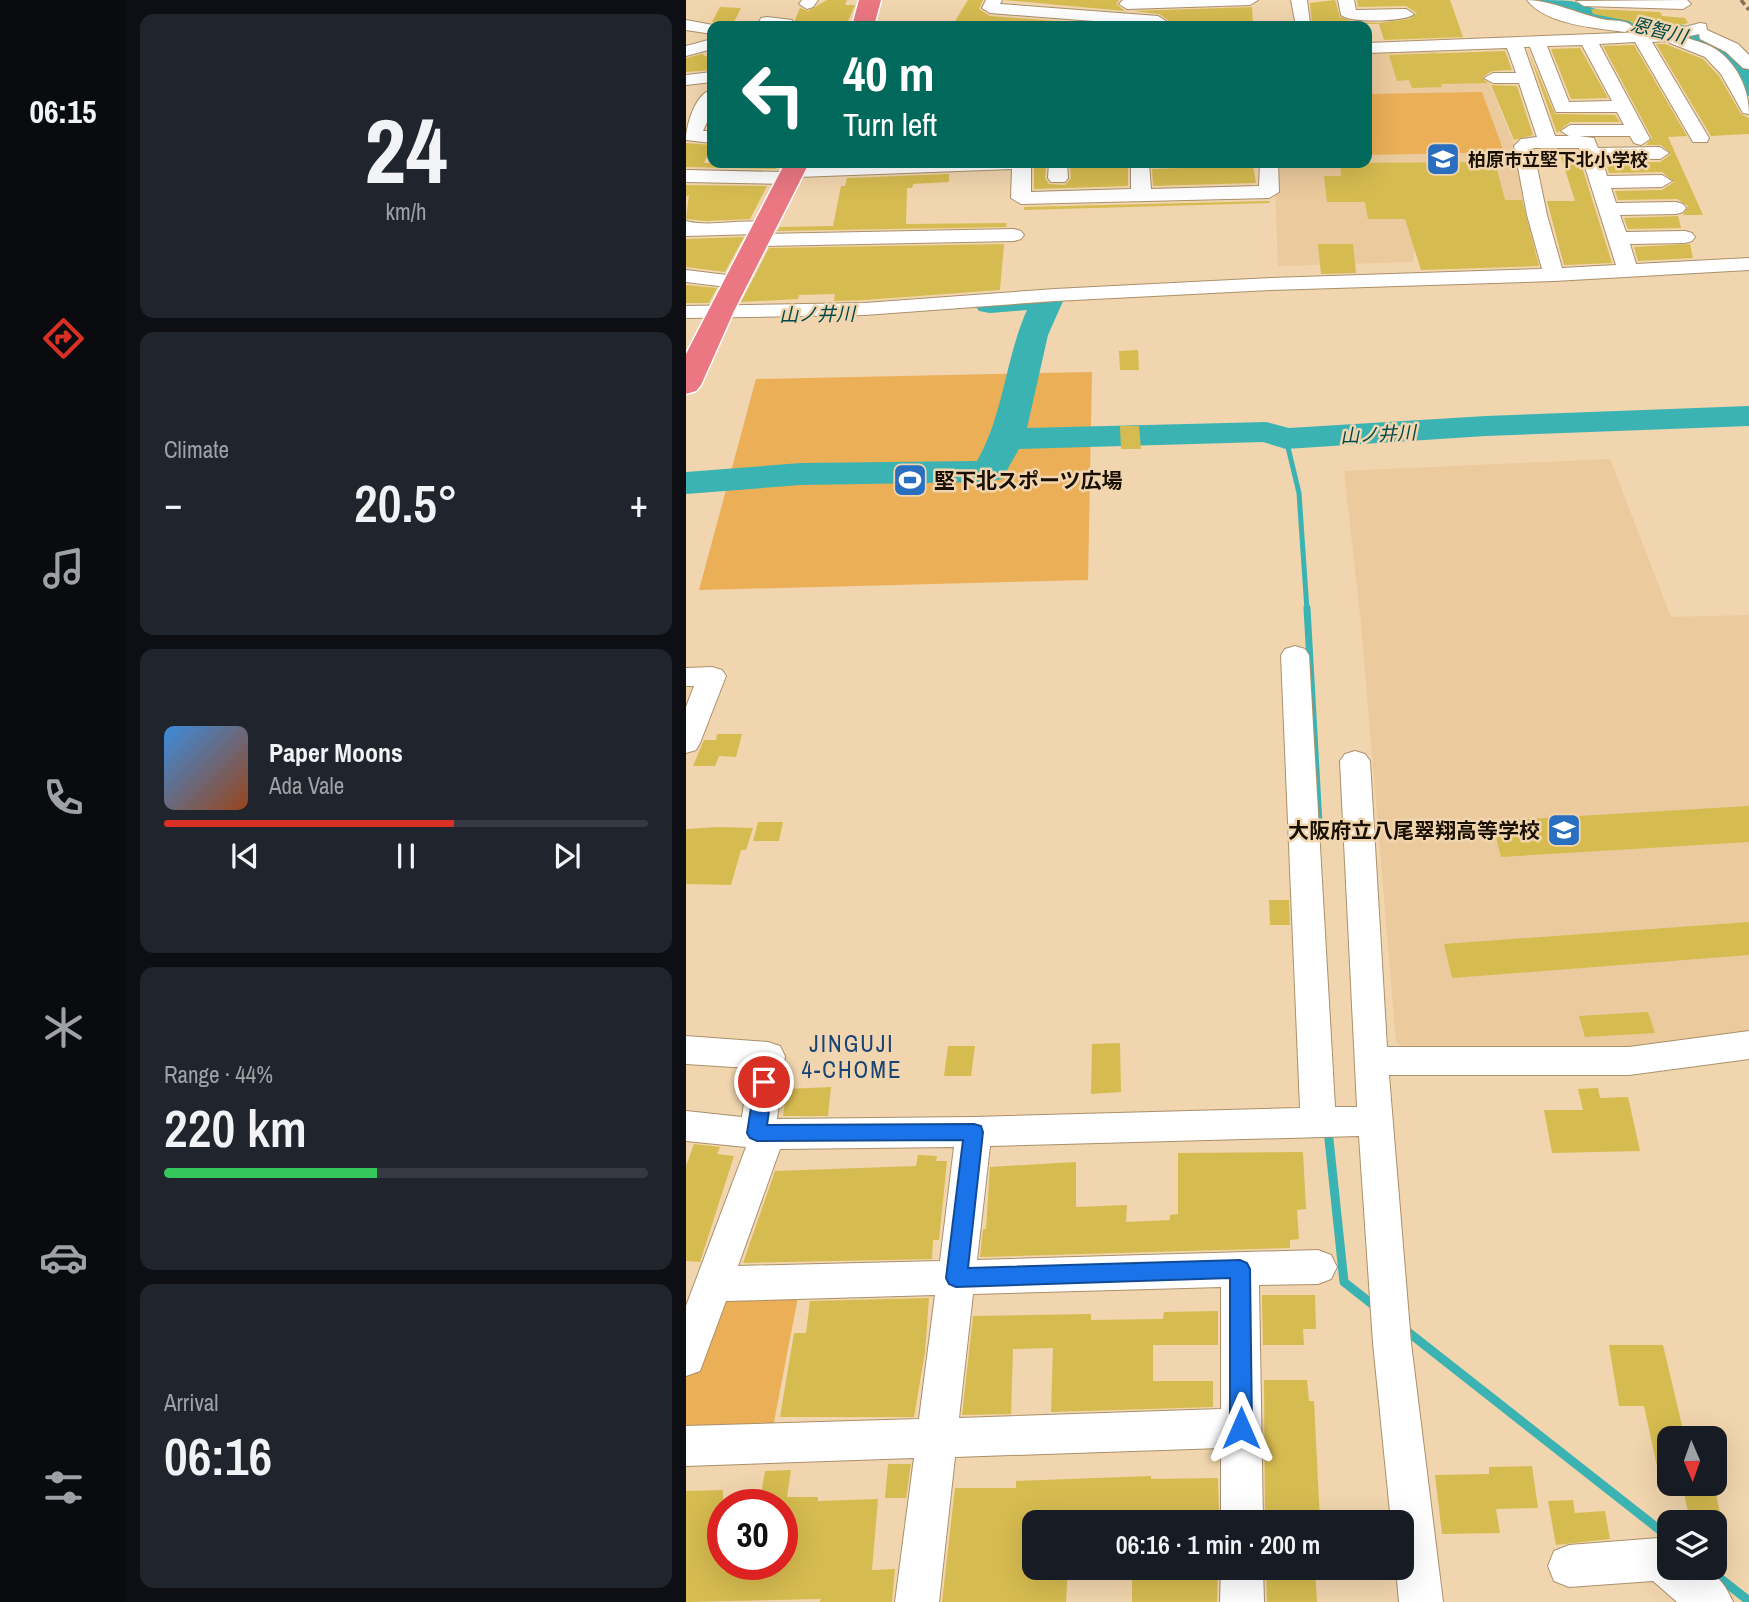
<!DOCTYPE html>
<meta charset="utf-8">
<style>
body{margin:0;font-family:"Archivo Narrow","Noto Sans JP",sans-serif;background:#20242c;color:#f1f3f6;height:100vh;display:flex;flex-direction:column;font-size:26px;white-space:nowrap}
*{box-sizing:border-box;margin:0}
p{font-size:23px;color:#9ea1a6}
.icon{flex:none;width:38px;height:38px;fill:none;stroke:currentColor;stroke-width:2;stroke-linecap:round;stroke-linejoin:round}
.map{position:relative;flex:1;overflow:hidden}
.details{display:flex;flex-direction:column;gap:14px;padding:14px;background:#0d0f14;width:560px}
.details>*{flex:none}
.guide{position:absolute;left:21px;top:21px;width:665px;height:147px;border-radius:14px;box-shadow:0 7px 28px #0002;background:#00695c;color:#fff;overflow:hidden}
.needle{width:46px;rotate:178deg}
.controls{position:absolute;left:971px;top:1426px;display:grid;gap:14px}
.controls a{display:grid;place-items:center;width:70px;height:70px;border-radius:14px;background:#171b24;box-shadow:0 7px 28px #0002;font-size:35px}
.speed{position:absolute;left:21px;top:1489px;display:flex;gap:14px;font-size:35px;font-weight:700;text-align:center}
.speed>*{display:grid;place-content:center;width:91px;height:91px;border-radius:50%;background:#171b24;box-shadow:0 7px 28px #0002;line-height:1}
.speed .limit{border:10px solid #d22;background:#fff;color:#111}
.pin{position:absolute;display:grid;place-items:center;width:60px;height:60px;color:#fff;margin:-30px;border:4px solid #fff;border-radius:50%;box-shadow:0 2px 7px #0007}
.me{position:absolute;width:77px;margin:-38px;rotate:0deg;stroke-linejoin:round;filter:drop-shadow(0 0 5px #0008)}
.turn{display:flex;align-items:center;gap:24px;height:147px;padding:0 21px;font-size:32px}
.turn .icon{width:91px;height:91px;stroke-width:2.5}
.turn b{display:block;font-size:49px;line-height:60px}
.big{font-size:52px;font-weight:600;line-height:1.1}
.details .widget{flex:1;display:flex;flex-direction:column;justify-content:center;gap:10px;min-width:0;padding:0 24px;border-radius:14px;background:#20242c}
.details .dial{align-items:center;gap:0}
.dial b{font-size:91px;line-height:1}
.song{display:flex;align-items:center;gap:21px}
.cover{width:84px;height:84px;border-radius:10px;background:linear-gradient(135deg,hsl(210 70% 55%),hsl(20 70% 35%))}
.played{height:7px;border-radius:4px;background:linear-gradient(90deg,#d93025 60%,#363941 60%)}
.keys{display:flex;justify-content:space-around;direction:ltr}
.heat{display:flex;justify-content:space-between;align-items:center;font-size:38px;direction:ltr}
.charge{height:10px;border-radius:5px;background:linear-gradient(90deg,#34c759 44%,#363941 0)}
.trip{position:absolute;left:336px;top:1510px;width:392px;height:70px;border-radius:14px;background:#171b24;box-shadow:0 7px 28px #0002;font-weight:600;line-height:70px;text-align:center}
main{display:flex;flex:1;min-height:0}
.menu{display:flex;flex-direction:column;width:126px;justify-content:space-around;align-items:center;background:#090b0e;color:#9ea1a6}
.menu .icon{width:49px;height:49px}
.menu .selected{color:#d93025}
.menu b{font-size:32px;color:#f1f3f6}
.map>svg:first-child{display:block}
.built{fill:#ebca9d}
.green{fill:#eaaf57}
.lines{fill:none;stroke-linecap:round;stroke-linejoin:round}
.stream-far2{stroke:#3cb3b3;stroke-width:5}
.stream-far1{stroke:#3cb3b3;stroke-width:7}
.stream{stroke:#3cb3b3;stroke-width:9}
.river{fill:#3cb3b3;fill-rule:evenodd}
.building{fill:#d6bb50}
.minor-casing{stroke:#aa906b;stroke-width:2}
.highway-casing{stroke:#fff;stroke-width:3}
.minor{fill:#fff;fill-rule:evenodd}
.highway{fill:#ea7782;fill-rule:evenodd}
.rail{stroke:#847157;stroke-width:3.5;stroke-dasharray:6 3.5;stroke-linecap:butt}
.route{fill:#1a73e8;stroke:#114b97;stroke-width:2}
.labels{text-anchor:middle;dominant-baseline:central;stroke-width:5;stroke-linejoin:round;paint-order:stroke}
.far-poi-label{font-size:18px;font-weight:bold;fill:#190f03;stroke:#f1d5ae;text-anchor:start}
.far-water-label{font-size:19px;font-style:italic;fill:#004949;stroke:#f1d5ae}
.poi-label{font-size:21px;font-weight:bold;fill:#190f03;stroke:#f1d5ae;text-anchor:start}
.neighbourhood-label{font-size:23px;letter-spacing:2px;fill:#174275;stroke:#f1d5ae}
</style>
<main>
<nav class="menu">
<b>06:15</b>
<svg class="icon selected" aria-label="directions" viewBox="0 0 24 24"><path d="M12 3l9 9-9 9-9-9zM9 14v-3h6M13 9l2 2-2 2"/></svg>
<svg class="icon" aria-label="music" viewBox="0 0 24 24"><path d="M9 18V5l10-2v13"/><circle cx="6" cy="18" r="3"/><circle cx="16" cy="16" r="3"/></svg>
<svg class="icon" aria-label="phone" viewBox="0 0 24 24"><path d="M5 4h4l2 5-3 2q2 4 5 5l2-3 5 2v4C11 20 4 13 5 4z"/></svg>
<svg class="icon" aria-label="climate" viewBox="0 0 24 24"><path d="M12 3v18M4 7l16 10M4 17L20 7"/></svg>
<svg class="icon" aria-label="car" viewBox="0 0 24 24"><path d="M5 17H2v-5l4-1 3-4h7l3 4 3 1v5h-3M9 17h6M6 11h13"/><circle cx="7" cy="17" r="2"/><circle cx="17" cy="17" r="2"/></svg>
<svg class="icon" aria-label="filters" viewBox="0 0 24 24"><path d="M4 7h16M4 17h16"/><circle cx="9" cy="7" r="2"/><circle cx="15" cy="17" r="2"/></svg>
</nav>
<section class="details">
<div class="widget dial"><b>24</b><p>km/h</p></div>
<div class="widget"><p>Climate</p>
<div class="heat"><a>−</a><b class="big">20.5°</b><a>+</a></div>
</div>
<div class="widget">
<div class="song"><i class="cover"></i><div><b>Paper Moons</b><p>Ada Vale</p></div></div>
<div class="played"></div>
<div class="keys"><svg class="icon" aria-label="previous" viewBox="0 0 24 24"><path d="M18 5L8 12l10 7zM5 5v14"/></svg><svg class="icon" aria-label="pause" viewBox="0 0 24 24"><path d="M8 5v14M16 5v14"/></svg><svg class="icon" aria-label="next" viewBox="0 0 24 24"><path d="M6 5l10 7-10 7zM19 5v14"/></svg></div>
</div>
<div class="widget"><p>Range · 44%</p><b class="big">220 km</b><div class="charge"></div></div>
<div class="widget"><p>Arrival</p><b class="big">06:16</b></div>
</section>
<div class="map">
<svg width="1063" height="1602" viewBox="0 0 1063 1602">
<rect width="100%" height="100%" fill="#f1d5ae"/>
<path class="built" d="M748,47L752,54L791,53L832,154L852,247L727,251L728,262L592,266L588,163H681V50Z
M924,459L985,617L1063,615V1036L938,1052L721,1053L710,1041L675,624L658,471Z"/>
<path class="green" d="M796,92L818,152L681,155V94Z
M406,372L402,580L13,590L70,379Z
M55,1292H113L86,1432H0V1368L27,1303Z"/>
<g class="lines">
<path class="stream-far2" d="M600,439L613,493L621,610"/>
<path class="stream-far1" d="M621,608L633,824"/>
<path class="stream" d="M642,1130L658,1282L691,1308
M717,1328L984,1538
M1021,1568L1063,1601"/>
<path class="river" d="M852,0C862,0 875,0 885,1C897,4 908,9 921,12C957,18 1051,25 1063,68C1063,76 1063,88 1063,96L1054,94C1043,79 1036,62 1020,52C981,27 874,31 852,0Z
M362,290L373,292L378,299L362,335L341,428L580,422L603,428L800,416L1063,406V426L800,436L600,449L577,442L333,449L316,479L303,482L115,485L0,494V472L115,463L291,461C318,414 319,359 341,310L304,313L293,311L288,304L293,297Z"/>
</g>
<path class="building" d="M141,0H161L159,5H169L160,26H110L109,20L114,8L122,11Z
M282,0H297L293,9L304,16L441,26H266Z
M318,0H433L430,4L439,11Z
M649,0L654,17L668,22L692,23L723,19L731,13L720,6L672,7L671,0H764L777,37L698,40L693,24H626L624,3Z
M34,7L55,8L46,26H35L26,22Z
M566,7L567,26H477L482,20L473,14L447,11Z
M905,9L974,12L976,16L999,18L1002,23L984,28L947,30L949,25L943,21L907,14Z
M970,44H979L1017,59L1033,76L1055,114L1063,118V134L1025,136Z
M948,45L1001,136L982,137L1017,215H997L1002,206L991,199L932,200L929,191L976,190L988,182L976,172L923,173L920,162H974L985,154L975,145H960L966,138L917,46Z
M894,48L922,98L885,99L865,49Z
M842,50L869,114L929,115L934,122H884L871,133Z
M819,51L826,70L806,71L796,77L801,83L755,84L756,87L726,88L723,80L711,81L703,55Z
M16,54L26,60V70L0,72V58Z
M805,85L831,86L847,135L828,140Z
M0,143L26,145L18,163H93L90,169L0,167Z
M873,151H891L926,263L878,265L861,201H889Z
M809,162L819,200H836L853,266L735,270L719,219H682L679,202H641L638,176H655L654,163Z
M442,164V186L348,189V168L360,167L359,178L363,184L379,185L385,178L384,166Z
M567,165L570,183L467,186L466,169Z
M263,174V182L227,184L226,188H221L220,224L321,223L320,227L91,231L94,227L147,226L155,186H159L161,178Z
M0,185L81,186L64,219L20,221L0,219L3,195L0,197Z
M583,201L584,203L338,210V207Z
M992,216L995,228L942,229L938,218Z
M58,237L39,272L0,267V239Z
M318,244L314,290L179,300L148,301L149,294L113,295L112,299L55,302L83,248Z
M632,244H667L670,273L635,274Z
M1004,244L1007,258L952,261L948,247Z
M0,285L31,288L23,303H0Z
M452,350L453,370H434L433,351Z
M434,426H453L455,449H435Z
M31,734H56L50,757L33,756L29,766H7L18,740H30Z
M1063,806V842L815,857L806,821Z
M72,822H97L93,841H67Z
M32,827L67,828L60,850H55L45,885L0,884V829Z
M583,900H603L604,925H584Z
M1063,922V955L766,978L758,944Z
M962,1012L969,1033L899,1037L893,1016Z
M434,1043L435,1092L405,1094L406,1044Z
M262,1046H289L285,1076H258Z
M145,1087L142,1116H97L101,1089Z
M912,1088L914,1098L942,1097L954,1151L866,1153L858,1110H897L892,1089Z
M8,1144L34,1147L31,1154L48,1156L14,1262L0,1261V1166Z
M617,1152L620,1209L611,1210L613,1239L604,1240V1248L294,1257L297,1229H300L304,1167L390,1162V1207L441,1205L440,1222L484,1220V1215L492,1214V1153Z
M232,1155L251,1156L250,1161H261L253,1240H247L246,1259L57,1263L89,1171L230,1166Z
M576,1295H629L630,1329H617L618,1345H577Z
M243,1298L239,1352L228,1417H94L108,1333H120L124,1301Z
M532,1311V1345H467V1381H527V1407L365,1412L367,1348L327,1349L325,1414L276,1415L287,1316L405,1314V1320L477,1319L478,1312Z
M923,1345H977L999,1438H984V1484L975,1485L958,1406H933Z
M578,1380H621L623,1401H628L634,1522H579Z
M202,1464H225L220,1498H199Z
M846,1466L852,1508L810,1509L814,1533L756,1534L749,1475L803,1474V1467Z
M105,1470L101,1497H132V1501L192,1499L186,1570L209,1569L206,1602H134L135,1599L0,1602V1491L37,1490V1571L78,1569L79,1564H96V1505H73L79,1471Z
M465,1476V1479L532,1478L533,1522H348V1568H382L380,1602H256L269,1488H330V1481Z
M996,1484H1028L1036,1522H1004Z
M887,1500L889,1513L919,1511L924,1539L870,1545L862,1501Z
M446,1568H532L531,1602H446Z
M580,1568H629L631,1602H581Z"/>
<g class="lines">
<g class="minor-casing">
<path id="minor" d="M116,0H132L127,7L121,9L113,4Z
M300,0H316L314,4L472,16L480,21L472,26L304,13L296,8Z
M437,0H572L564,5L441,9L433,4Z
M605,0H621L624,23L622,26H610Z
M652,0H668L670,10L720,9L728,14C720,22 663,23 655,15Z
M841,0C865,0 894,15 921,20C931,21 941,20 947,27L939,32C910,28 860,25 841,0Z
M1001,0L1005,4L997,9L898,6L890,1Z
M81,17L106,20L108,24L107,26H75L73,22L75,18Z
M0,20L32,26H26V34L0,30Z
M1014,23L1020,24L1021,30L1052,44L1063,55V69L1057,68L1040,52L1014,39L1013,34L999,37C1009,41 1023,44 1031,50C1052,65 1063,90 1063,114L1057,113L1035,74L1019,57L979,41L966,42L1023,138L1021,142H1007L949,42L913,44L964,139L955,145L948,143L944,136H893L908,138L912,148L974,147L983,153L974,159H916L921,176L976,175L986,181L976,187L925,188L930,203L990,202L997,204L1000,208L997,212L990,214L934,215L940,232L999,231L1006,233L1009,237L1006,241L999,243L944,244L950,264L1063,258V270L868,281L585,290L369,301L179,315L0,318V306L179,303L369,289L585,278L856,269L841,215L828,146L835,139L851,137L833,83H807L798,78L807,73H830L821,48L681,53V43L984,31ZM896,45L926,101L883,102L861,46ZM838,47H844L870,112H931L938,125H884L875,131L883,136H869ZM847,148H893L930,265L876,268L861,215Z
M26,39V49L0,56V46Z
M26,72V82L0,85V75Z
M25,90L26,111L17,131H26V143L0,140C0,126 9,94 25,90Z
M195,163H345V192L445,189V163H463L465,189L573,186L574,163H592L593,192L583,198L335,204L325,198L326,169L112,177L110,182L103,184L0,182V170L96,172L99,168L106,166Z
M363,163H381L382,178L379,182H365L362,178Z
M0,221C26,228 57,217 84,224L87,228L78,234L328,229L335,231L338,235L335,239L328,241L71,246L64,244L61,240L64,236L71,234L0,236Z
M0,270L49,276L56,278L60,282L56,286L49,288L0,282Z
M609,646L619,649L623,655L649,1107H671L654,761L659,754L669,751L679,754L684,761L701,1047H943L1063,1031V1059L943,1075H703L725,1343L757,1602H713L710,1568H716V1522H705L687,1343L673,1136L304,1146L291,1260L632,1250L645,1255L651,1267L645,1279L632,1284L573,1285L577,1522H535V1448L269,1457L253,1602H209L228,1458L0,1466V1426L233,1419L249,1295L40,1301L14,1371L0,1376V1306L60,1147L0,1141V1111L56,1117L63,1068L0,1064V1036L82,1042L94,1046L99,1056L91,1119L288,1117L614,1108L595,655L599,649ZM268,1147L254,1261L52,1266L94,1149ZM535,1287V1409L273,1418L287,1294Z
M26,667L36,670L40,676L14,743L10,750L0,753V707L8,686H0V668Z
M973,1538L984,1542V1568C1017,1568 1032,1567 1047,1602H991L967,1581L883,1587L868,1581L862,1566L868,1551L883,1545Z
M535,1568H577L578,1602H534Z"/>
</g>
<g class="highway-casing">
<path id="highway" d="M173,0H195L188,26H166Z
M99,163H123L48,311L15,385L10,391L0,394V354Z"/>
</g>
<use href="#minor" class="minor"/>
<use href="#highway" class="highway"/>
<path class="rail" d="M1055,0L1063,10"/>
</g>
<path class="route" d="M78,1074L85,1076L87,1082L81,1125L288,1124L295,1126L297,1132L282,1268L554,1260L561,1263L564,1269L566,1428L563,1435L555,1438L547,1435L544,1428V1278L270,1287L263,1284L260,1278L277,1140L71,1141L64,1138L61,1133L69,1082L72,1076Z"/>
<defs>
<g id="school-square" transform="scale(1.75)"><rect x="-9" y="-9" width="18" height="18" rx="4" fill="#2a6ebf" stroke="#f1d5ae"/><path d="M0-5L7-2L0 1L-7-2ZM-4 1L0 2.5L4 1V4Q0 6-4 4Z" fill="#fff"/></g>
<g id="stadium-square" transform="scale(1.75)"><rect x="-9" y="-9" width="18" height="18" rx="4" fill="#2a6ebf" stroke="#f1d5ae"/><path d="M0-5a6.5 5 0 1 0 0 10a6.5 5 0 1 0 0-10ZM-3.5-1.8h7v3.6h-7Z" fill="#fff"/></g>
</defs>
<g fill-rule="evenodd">
<use href="#school-square" x="757" y="159"/>
<use href="#stadium-square" x="224" y="480"/>
<use href="#school-square" x="878" y="830"/>
</g>
<g class="labels">
<g class="far-poi-label">
<text x="782" y="159">柏原市立堅下北小学校</text>
</g>
<g class="far-water-label">
<text transform="translate(973 30) rotate(14)">恩智川</text>
<text transform="translate(131 314) rotate(-1)">山ノ井川</text>
<text transform="translate(692 434) rotate(-3)">山ノ井川</text>
</g>
<g class="poi-label">
<text x="248" y="480">堅下北スポーツ広場</text>
<text x="854" y="830" text-anchor="end">大阪府立八尾翠翔高等学校</text>
</g>
<g class="neighbourhood-label">
<text x="166" y="1043">JINGUJI<tspan x="166" dy="26">4-CHOME</tspan></text>
</g>
</g>
</svg>
<div class="controls">
<a><svg class="needle" viewBox="-14 -14 28 28"><path d="M0-13l5 13h-10z" fill="#e53935"/><path d="M0 13l5-13h-10z" fill="#9ea1a6"/></svg></a>
<a><svg class="icon" aria-label="layers" viewBox="0 0 24 24"><path d="M12 4l9 5-9 5-9-5zM3 14l9 5 9-5"/></svg></a>
</div>
<div class="speed"><div class="limit">30</div></div>
<div class="pin" style="left:78px;top:1082px;background:#d93025"><svg class="icon" aria-label="arrive" viewBox="0 0 24 24"><path d="M6 21V4h12l-3 4 3 4H6"/></svg></div>
<svg class="me" style="left:555px;top:1428px" viewBox="-20 -20 40 40"><path d="M0-17L14 15 0 8-14 15z" fill="#1a73e8" stroke="#fff" stroke-width="4"/></svg>
<div class="trip">06:16 · 1 min · 200 m</div>
<div class="guide">
<div class="turn"><svg class="icon" aria-label="left" viewBox="0 0 24 24"><path d="M17 20v-9H6M10 6l-5 5 5 5"/></svg><div><b>40 m</b>Turn left</div></div>
</div>
</div>
</main>
